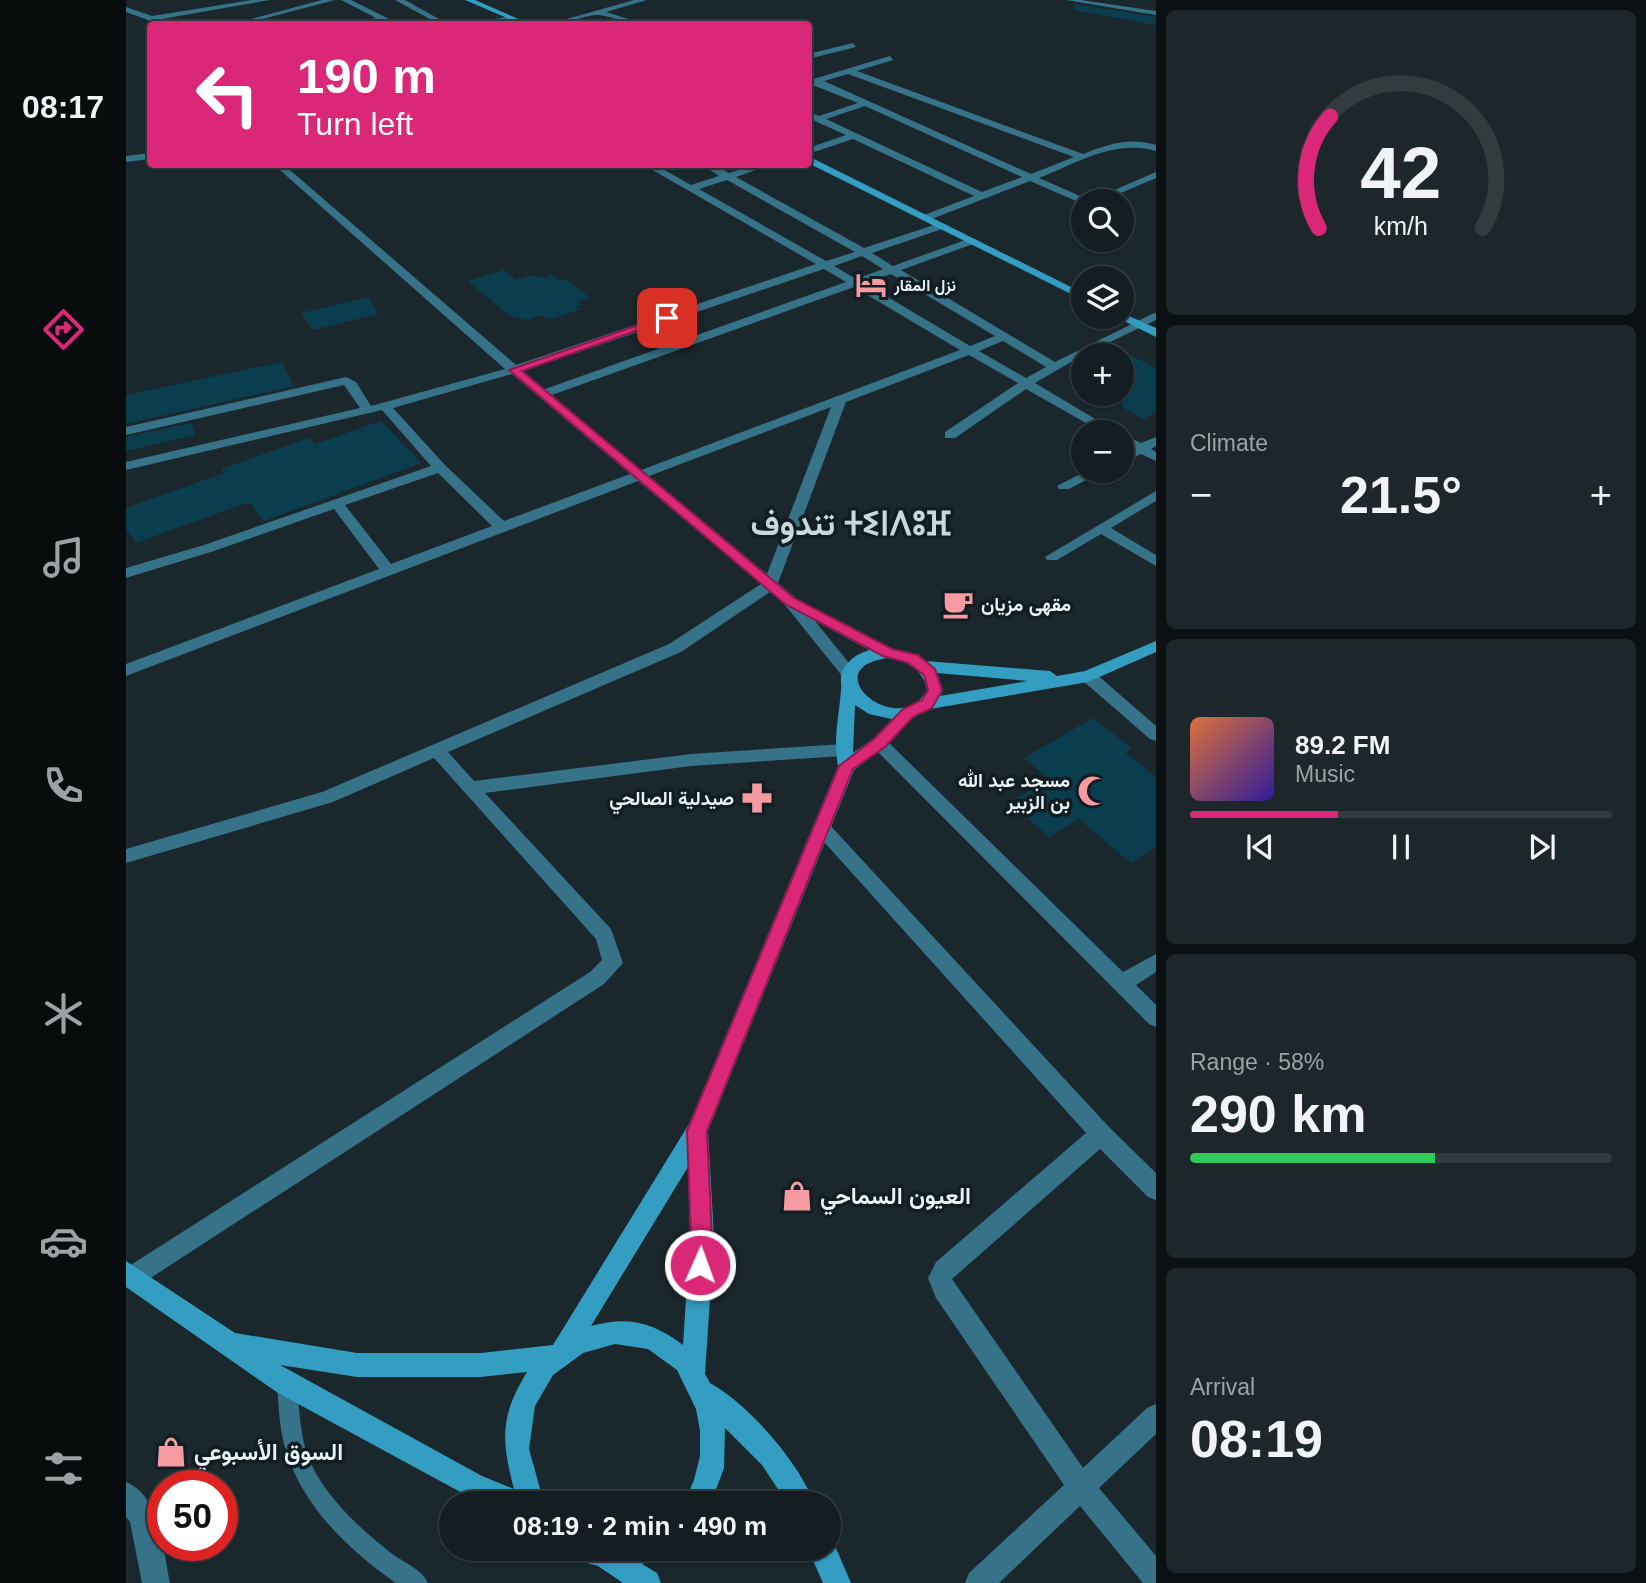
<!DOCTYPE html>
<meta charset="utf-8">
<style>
body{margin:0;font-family:Helvetica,Vazirmatn,"Noto Sans Tifinagh",sans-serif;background:#1d262a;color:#f1f3f6;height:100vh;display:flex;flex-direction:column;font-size:26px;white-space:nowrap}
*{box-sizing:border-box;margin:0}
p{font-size:23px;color:#9da2a5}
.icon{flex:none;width:38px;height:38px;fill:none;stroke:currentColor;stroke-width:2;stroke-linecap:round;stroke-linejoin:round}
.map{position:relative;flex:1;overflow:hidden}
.drawer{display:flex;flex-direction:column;gap:10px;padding:10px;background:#0b1012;width:490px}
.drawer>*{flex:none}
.top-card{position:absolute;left:21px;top:21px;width:665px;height:147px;border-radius:7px;box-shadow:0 2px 5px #0004,0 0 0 2px #333b3f;background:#db2777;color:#fff;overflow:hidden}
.tools{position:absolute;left:945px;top:189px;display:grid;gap:14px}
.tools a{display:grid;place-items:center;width:63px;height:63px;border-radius:50%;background:#141d21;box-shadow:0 2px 5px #0004,0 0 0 2px #333b3f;font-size:35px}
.speed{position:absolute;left:21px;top:1470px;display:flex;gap:14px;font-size:35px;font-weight:700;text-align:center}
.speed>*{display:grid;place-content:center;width:91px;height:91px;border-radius:50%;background:#141d21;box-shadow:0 2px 5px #0004,0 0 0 2px #333b3f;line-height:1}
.speed .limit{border:10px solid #d22;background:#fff;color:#111}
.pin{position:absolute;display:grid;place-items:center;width:60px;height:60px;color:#fff;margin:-30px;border-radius:14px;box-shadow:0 4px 10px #0006}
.me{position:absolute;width:77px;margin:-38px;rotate:2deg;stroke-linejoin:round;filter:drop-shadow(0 0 5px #0008)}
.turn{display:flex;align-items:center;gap:24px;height:147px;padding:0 35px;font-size:32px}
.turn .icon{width:91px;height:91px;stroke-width:2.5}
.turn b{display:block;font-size:49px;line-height:60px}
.big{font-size:52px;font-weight:600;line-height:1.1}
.drawer .card{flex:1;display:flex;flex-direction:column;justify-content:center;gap:10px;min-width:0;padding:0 24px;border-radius:10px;background:#1d262a}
.drawer .dial{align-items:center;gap:0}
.dial svg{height:182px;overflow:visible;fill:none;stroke:#333b3f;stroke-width:7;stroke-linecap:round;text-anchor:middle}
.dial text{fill:#f1f3f6;stroke:none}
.song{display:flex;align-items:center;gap:21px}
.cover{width:84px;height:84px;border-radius:10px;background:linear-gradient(135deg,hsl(20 70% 55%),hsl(250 70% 35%))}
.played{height:7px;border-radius:4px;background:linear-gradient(90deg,#db2777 35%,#333b3f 35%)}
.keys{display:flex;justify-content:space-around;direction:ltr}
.heat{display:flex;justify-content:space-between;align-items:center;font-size:38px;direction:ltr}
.charge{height:10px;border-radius:5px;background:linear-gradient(90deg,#34c759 58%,#333b3f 0)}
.trip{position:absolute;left:313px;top:1491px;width:402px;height:70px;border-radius:35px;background:#141d21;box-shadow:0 2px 5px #0004,0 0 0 2px #333b3f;font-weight:600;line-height:70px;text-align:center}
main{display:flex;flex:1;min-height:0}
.tabs{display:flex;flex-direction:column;width:126px;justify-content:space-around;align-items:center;background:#080c0d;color:#9da2a5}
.tabs .icon{width:49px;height:49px}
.tabs .active{color:#db2777}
.tabs b{font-size:32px;color:#f1f3f6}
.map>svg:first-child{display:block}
.building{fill:#0a3e4f}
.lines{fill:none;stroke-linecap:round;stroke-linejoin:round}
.service{fill:#367288;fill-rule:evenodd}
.minor{fill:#367288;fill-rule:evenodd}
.secondary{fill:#339ec1;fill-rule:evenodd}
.route{fill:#db2777;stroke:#8e194d;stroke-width:2}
.labels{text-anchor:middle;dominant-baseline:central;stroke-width:7;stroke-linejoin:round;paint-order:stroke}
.far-poi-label{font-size:16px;font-weight:bold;fill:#e9f1f5;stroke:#111d22;text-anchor:start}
.poi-label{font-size:19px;font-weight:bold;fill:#e9f1f5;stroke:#111d22;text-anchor:end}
.near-poi-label{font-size:23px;font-weight:bold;fill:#e9f1f5;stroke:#111d22;text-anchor:start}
.town-label{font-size:33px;font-weight:bold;fill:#c7d8de;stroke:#111d22}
</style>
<main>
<nav class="tabs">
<b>08:17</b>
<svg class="icon active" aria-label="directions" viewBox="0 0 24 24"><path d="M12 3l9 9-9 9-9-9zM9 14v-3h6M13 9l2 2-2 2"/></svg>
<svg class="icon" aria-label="music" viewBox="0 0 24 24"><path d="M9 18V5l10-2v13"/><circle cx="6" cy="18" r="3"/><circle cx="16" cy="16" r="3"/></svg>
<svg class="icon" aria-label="phone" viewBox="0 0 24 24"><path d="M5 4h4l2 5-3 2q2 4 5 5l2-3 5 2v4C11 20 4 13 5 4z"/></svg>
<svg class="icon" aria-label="climate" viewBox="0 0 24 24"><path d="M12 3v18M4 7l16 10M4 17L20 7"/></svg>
<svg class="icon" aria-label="car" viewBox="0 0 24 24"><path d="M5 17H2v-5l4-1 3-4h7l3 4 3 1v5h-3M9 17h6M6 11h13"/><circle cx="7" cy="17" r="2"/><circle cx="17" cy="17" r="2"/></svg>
<svg class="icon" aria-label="filters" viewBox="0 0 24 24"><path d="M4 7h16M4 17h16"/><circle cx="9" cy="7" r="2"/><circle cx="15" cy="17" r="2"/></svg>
</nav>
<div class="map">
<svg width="1030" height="1583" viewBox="0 0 1030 1583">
<rect width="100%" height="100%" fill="#1a272c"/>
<path class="building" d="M949,4L1030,17V25L948,10Z
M378,270L390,280L406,275L419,278L426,275L434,281L440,279L464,298L451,302L456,305L449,307L453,310L428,318H419L415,315L402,320L384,316L342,281Z
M243,297L252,314L187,330L175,313Z
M996,351L1030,368V412L1017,419L996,407Z
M156,362L168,386L0,424V395Z
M255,421L295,463L138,521L125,504L120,503L10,543L0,529V508L98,473L95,469L183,438L189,444Z
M65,423L69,435L0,451V437Z
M967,718L1006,748L999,752L1030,777V847L1005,863L953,819L923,837L884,802L923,779L898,758Z"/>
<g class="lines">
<path class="service" d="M940,0H955L1030,11V15Z
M161,1374L168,1377L171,1384C173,1407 174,1432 181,1454C195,1493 233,1528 265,1553C277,1562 296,1569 302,1583H270L267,1581C222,1549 178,1507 161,1454C153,1431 153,1407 151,1384L154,1377Z"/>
<path class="minor" d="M126,0H144L30,20L33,24H25L22,20L0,12V7L26,16Z
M196,0H209L118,24H107Z
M215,0H225L273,24L257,21L224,24L250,18Z
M269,0H279L322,24H313Z
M508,0H521L480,12L518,24C502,24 488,17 473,15C457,14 440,26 423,24Z
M385,16L388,20L350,24L354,22Z
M616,21L619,24H607L608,22Z
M727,43L730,47L682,59V54Z
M764,56L767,60L731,71L957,154C983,144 1003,137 1030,145V151C989,139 951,163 913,178L961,199L962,201H957V204L904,181L803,220H795V216L848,196L727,139L682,154V148L720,135L682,118V111L693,116L732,103L684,84V80ZM722,74L948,157L905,174L698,81ZM739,106L896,177L856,192L700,119Z
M24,153V159L0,162V156Z
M147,164H157L390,365L690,264L516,164H528L565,185L593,176L575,164H587L603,173L630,164H646L610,177L738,248L811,224H819V228L746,253L767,266L842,239H850V243L775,270L929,362L1026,314L1030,313V320L957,355L909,383L991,432H976L900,389L829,438H819V432L892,383L843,355L720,402L652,583L671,599L768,649L770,653L768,657H756L689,621L731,673L729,677H717L659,605L644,592L555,652L322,752L348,781L565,754L717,744L725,750L717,756L565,766L359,793L485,929L497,963L478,984L6,1290L0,1287V1268L464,972L476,960L470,939L308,758L207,802L0,863V849L196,792L543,644L635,584L512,481L0,676V664L253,569L208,509L88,551L0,578V568L78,545L305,466L256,410L0,470V462L234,408L218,385L0,435V427L220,377L230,382L245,406L379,369ZM601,180L729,252L700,261L573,189ZM736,256L757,269L730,279L708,266ZM698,269L720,282L419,389L397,371ZM765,274L869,336L844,346L738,283ZM728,287L834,350L515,470L426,395ZM877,341L920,367L900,378L853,351ZM386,374L504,474L378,521L319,465L267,408ZM705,407L641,574L523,476ZM312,473L366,526L265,564L219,505Z
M1030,172V178L976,201H963Z
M996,434L1015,443L1030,437V446L1025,449L1030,452V461L1015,454L996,463V454L1006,449L996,443Z
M960,471H977L943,489H933L931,486Z
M1030,491V501L985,528L1030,555V566L975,534L931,560H921L919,557Z
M962,670L968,672L1030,726V741L1024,739L956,680L954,676Z
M753,737L759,739L997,972L1030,954V972L1010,985L1030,1005V1027L1023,1024L747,747L745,743L747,739Z
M696,821L702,823L983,1127L1030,1173V1200L1022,1197L974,1149L826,1279L957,1468L1021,1408L1030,1404V1434L973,1488L1030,1556V1583H1017L954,1506L873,1583H839L843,1573L938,1485L810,1298L802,1278L810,1262L960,1133L690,833L687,828L690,823Z
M0,1482C35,1496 37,1551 44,1583H16L4,1522L0,1517Z"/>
<path class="secondary" d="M339,0H349L404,24H395Z
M682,156L957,293V300L682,163Z
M996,313L1030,328V337L992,318L996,317Z
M1030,641V652L962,682L804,709L788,717L759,747L728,770L582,1131L588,1238L579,1374L584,1383C622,1404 673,1462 688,1503H661L636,1465L599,1428L598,1468L585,1503H558L568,1480L574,1456V1431L570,1409L551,1370L522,1349L489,1344L457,1353L427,1375L409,1406L403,1449L418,1503H359L338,1494L152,1393L0,1287V1261L109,1333L231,1353H355L427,1345L563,1124L712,766C707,739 713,717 715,690C716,683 713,677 717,670C734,640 777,646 800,661L924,671L931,676L959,671ZM762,658C782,662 797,669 801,690C773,742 686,668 762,658ZM811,673L902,681L814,696L817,690ZM729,705L743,714L766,719L747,739L727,753ZM562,1167L564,1238L557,1345C526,1322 502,1316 465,1326ZM154,1365L231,1377H355L401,1372C374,1416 375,1440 388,1489L356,1476Z
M704,1539H706L725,1583H697L682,1549H704Z
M443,1549H532L529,1559L516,1564L531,1573L535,1583H497L472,1566L446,1559Z"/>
</g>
<path class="route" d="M538,316L547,318L396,371L668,598L766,649L792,655L809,669L816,690L806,708L787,717L759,747L727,769L581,1131L586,1238L582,1273L574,1276L567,1273L563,1265L565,1238L561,1131L713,766L748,739L777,709L796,700L802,690L798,675L782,663L757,656L659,604L383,370Z"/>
<defs>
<g id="hotel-bare" transform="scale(2.415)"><path d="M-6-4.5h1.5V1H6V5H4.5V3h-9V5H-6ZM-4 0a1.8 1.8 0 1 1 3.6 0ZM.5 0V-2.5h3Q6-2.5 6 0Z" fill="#f49aa0" stroke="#111d22" stroke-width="2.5" paint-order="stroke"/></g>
<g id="cafe-bare" transform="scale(2.415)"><path d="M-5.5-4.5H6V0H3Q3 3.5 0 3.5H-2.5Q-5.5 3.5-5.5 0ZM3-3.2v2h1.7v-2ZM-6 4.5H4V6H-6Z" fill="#f49aa0" stroke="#111d22" stroke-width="2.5" paint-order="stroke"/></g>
<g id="mosque-bare" transform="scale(2.415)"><path d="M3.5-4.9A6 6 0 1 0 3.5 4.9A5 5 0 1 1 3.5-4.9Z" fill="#f49aa0" stroke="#111d22" stroke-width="2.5" paint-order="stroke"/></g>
<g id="pharmacy-bare" transform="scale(2.415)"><path d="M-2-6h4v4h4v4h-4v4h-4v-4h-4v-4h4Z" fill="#f49aa0" stroke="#111d22" stroke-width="2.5" paint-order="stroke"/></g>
<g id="shop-bare" transform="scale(2.415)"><path d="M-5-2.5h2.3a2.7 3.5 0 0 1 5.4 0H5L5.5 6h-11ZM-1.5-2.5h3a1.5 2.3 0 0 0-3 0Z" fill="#f49aa0" stroke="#111d22" stroke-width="2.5" paint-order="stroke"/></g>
</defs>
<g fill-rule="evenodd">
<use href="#hotel-bare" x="745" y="285"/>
<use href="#cafe-bare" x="832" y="604"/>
<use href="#mosque-bare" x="967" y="791"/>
<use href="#pharmacy-bare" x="631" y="798"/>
<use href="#shop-bare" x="671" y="1196"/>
<use href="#shop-bare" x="45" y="1452"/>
</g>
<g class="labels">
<g class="far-poi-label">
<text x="768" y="285">نزل المقار</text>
</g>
<g class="poi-label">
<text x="855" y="604" text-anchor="start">مقهى مزيان</text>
<text x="944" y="780">مسجد عبد الله<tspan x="944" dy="22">بن الزبير</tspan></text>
<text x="608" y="798">صيدلية الصالحي</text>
</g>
<g class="near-poi-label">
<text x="694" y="1196">العيون السماحي</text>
<text x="68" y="1452">السوق الأسبوعي</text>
</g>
<g class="town-label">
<text x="725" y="523">تندوف ⵜⵉⵏⴷⵓⴼ</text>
</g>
</g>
</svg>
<div class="tools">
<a><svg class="icon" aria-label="search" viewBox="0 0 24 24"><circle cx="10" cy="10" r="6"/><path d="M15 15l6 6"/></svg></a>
<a><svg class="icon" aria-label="layers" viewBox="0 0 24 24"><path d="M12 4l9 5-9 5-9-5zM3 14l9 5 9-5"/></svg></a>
<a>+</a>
<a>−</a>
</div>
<div class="speed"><div class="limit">50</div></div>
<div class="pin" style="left:541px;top:318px;background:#d93025"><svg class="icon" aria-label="arrive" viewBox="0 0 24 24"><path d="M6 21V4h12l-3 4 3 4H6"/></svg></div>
<svg class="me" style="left:574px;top:1265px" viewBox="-20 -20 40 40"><circle r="17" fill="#db2777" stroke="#fff" stroke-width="3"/><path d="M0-11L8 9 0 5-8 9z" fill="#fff"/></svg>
<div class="trip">08:19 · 2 min · 490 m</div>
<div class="top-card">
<div class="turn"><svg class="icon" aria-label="left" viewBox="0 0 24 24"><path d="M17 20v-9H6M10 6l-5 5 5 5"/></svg><div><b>190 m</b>Turn left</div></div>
</div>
</div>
<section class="drawer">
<div class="card dial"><svg viewBox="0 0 100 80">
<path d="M14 69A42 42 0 1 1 86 69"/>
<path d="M14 69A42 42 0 0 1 19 20" stroke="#db2777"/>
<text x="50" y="56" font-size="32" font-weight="700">42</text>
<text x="50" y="72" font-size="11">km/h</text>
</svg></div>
<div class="card"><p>Climate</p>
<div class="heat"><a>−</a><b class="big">21.5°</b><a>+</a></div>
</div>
<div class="card">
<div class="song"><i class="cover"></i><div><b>89.2 FM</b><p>Music</p></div></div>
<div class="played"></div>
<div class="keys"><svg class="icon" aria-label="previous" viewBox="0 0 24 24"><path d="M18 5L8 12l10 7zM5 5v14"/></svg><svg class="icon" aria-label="pause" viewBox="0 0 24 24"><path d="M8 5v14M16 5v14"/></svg><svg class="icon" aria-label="next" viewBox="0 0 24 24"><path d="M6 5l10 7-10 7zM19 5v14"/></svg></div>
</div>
<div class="card"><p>Range · 58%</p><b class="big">290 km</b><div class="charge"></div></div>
<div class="card"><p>Arrival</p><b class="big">08:19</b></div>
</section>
</main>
